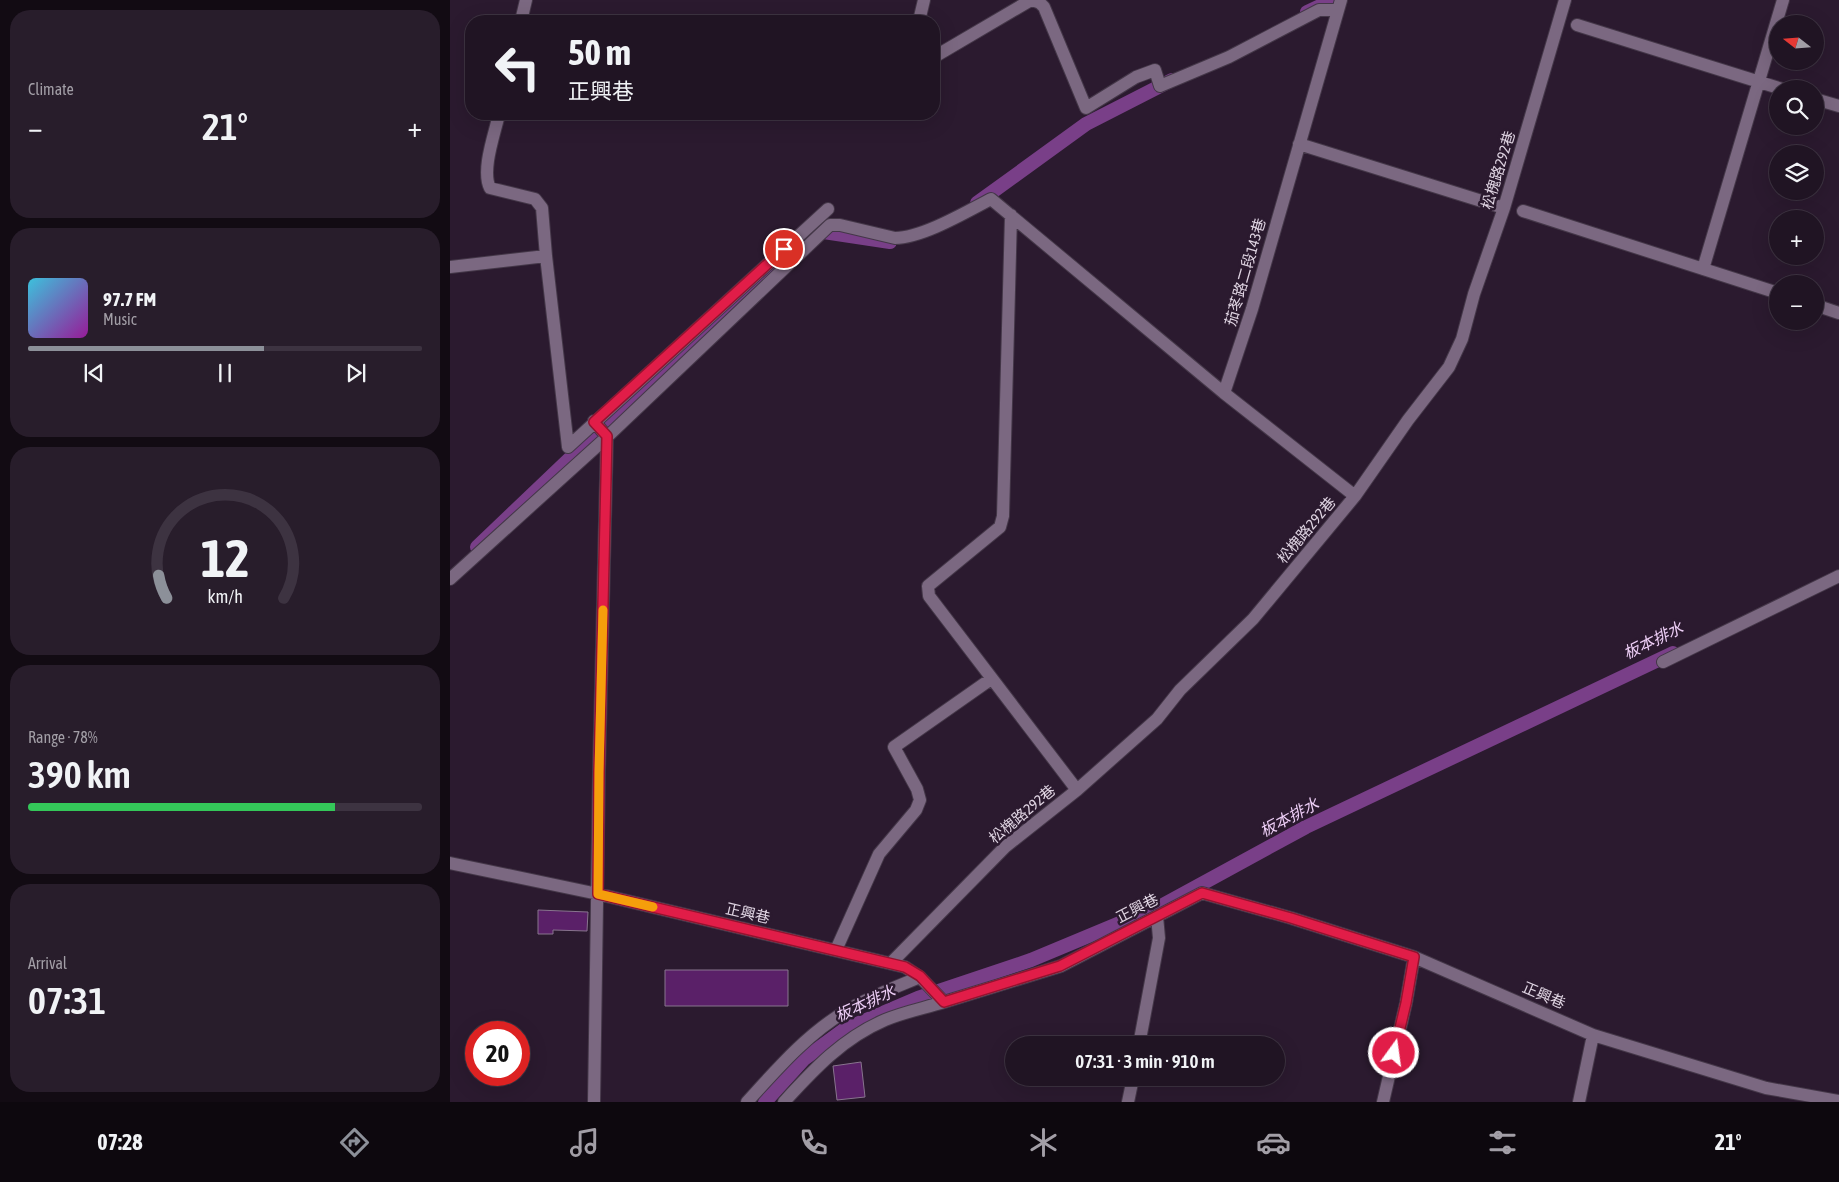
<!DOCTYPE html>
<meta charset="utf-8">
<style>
body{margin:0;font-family:"Asap Condensed","Noto Sans TC",sans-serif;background:#281d2b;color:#f1f3f6;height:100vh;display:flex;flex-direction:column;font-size:19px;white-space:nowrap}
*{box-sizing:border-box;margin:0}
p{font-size:16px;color:#a29ea6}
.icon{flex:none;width:28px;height:28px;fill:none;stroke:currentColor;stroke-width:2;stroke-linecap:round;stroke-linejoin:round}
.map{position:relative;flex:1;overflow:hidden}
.details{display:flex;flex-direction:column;gap:10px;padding:10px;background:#120b13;width:450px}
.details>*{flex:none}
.hud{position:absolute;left:15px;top:15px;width:475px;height:105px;border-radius:20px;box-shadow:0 5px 20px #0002,0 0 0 1px #3d3341;background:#201423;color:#f1f3f6;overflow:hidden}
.needle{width:32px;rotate:287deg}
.fabs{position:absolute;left:1319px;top:15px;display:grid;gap:10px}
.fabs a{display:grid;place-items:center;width:55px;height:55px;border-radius:50%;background:#201423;box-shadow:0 5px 20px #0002,0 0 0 1px #3d3341;font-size:25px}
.speed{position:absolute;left:15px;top:1021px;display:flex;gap:10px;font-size:25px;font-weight:700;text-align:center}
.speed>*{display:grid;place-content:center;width:65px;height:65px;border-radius:50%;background:#201423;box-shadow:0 5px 20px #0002,0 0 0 1px #3d3341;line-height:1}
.speed .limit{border:8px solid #d22;background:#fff;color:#111}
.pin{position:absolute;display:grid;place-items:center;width:42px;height:42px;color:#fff;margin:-21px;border:2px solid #fff;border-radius:50%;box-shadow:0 1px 5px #0007}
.me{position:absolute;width:55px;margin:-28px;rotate:14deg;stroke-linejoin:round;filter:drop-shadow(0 0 4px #0008)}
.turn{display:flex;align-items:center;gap:18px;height:105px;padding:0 20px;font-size:22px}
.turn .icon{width:65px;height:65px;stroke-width:2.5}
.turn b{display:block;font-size:35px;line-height:42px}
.big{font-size:38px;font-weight:600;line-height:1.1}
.details .card{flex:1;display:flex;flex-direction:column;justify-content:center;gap:8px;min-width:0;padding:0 18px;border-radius:20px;background:#281d2b}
.details .dial{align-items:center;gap:0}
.dial svg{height:130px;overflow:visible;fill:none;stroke:#3d3341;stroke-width:7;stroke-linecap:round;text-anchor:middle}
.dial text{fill:#f1f3f6;stroke:none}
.song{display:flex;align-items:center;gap:15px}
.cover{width:60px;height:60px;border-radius:8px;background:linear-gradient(135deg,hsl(190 70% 55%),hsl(300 70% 35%))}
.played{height:5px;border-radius:2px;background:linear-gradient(90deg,#8c9099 60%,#3d3341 60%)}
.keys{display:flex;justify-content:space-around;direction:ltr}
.heat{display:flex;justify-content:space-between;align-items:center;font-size:28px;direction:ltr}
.charge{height:8px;border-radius:4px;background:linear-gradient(90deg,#34c759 78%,#3d3341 0)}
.trip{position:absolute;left:555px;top:1036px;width:280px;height:50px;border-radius:25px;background:#201423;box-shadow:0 5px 20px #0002,0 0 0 1px #3d3341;font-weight:600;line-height:50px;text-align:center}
.tabs{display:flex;height:80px;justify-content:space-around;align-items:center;background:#0d080e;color:#a29ea6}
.tabs .icon{width:35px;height:35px}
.tabs .selected{color:#8c9099}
.tabs b{font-size:22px;color:#f1f3f6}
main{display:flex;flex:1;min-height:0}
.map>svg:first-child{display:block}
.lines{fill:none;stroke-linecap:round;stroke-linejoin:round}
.canal{stroke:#793f88;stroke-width:14}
.building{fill:#5a2068;stroke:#88748e}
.minor-casing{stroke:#443748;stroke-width:14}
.minor{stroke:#7b6881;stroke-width:12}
.route-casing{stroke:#92132f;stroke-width:12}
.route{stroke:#e11d48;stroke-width:9}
.slow{stroke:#f59e0b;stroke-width:9}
.labels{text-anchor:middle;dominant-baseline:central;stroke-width:5;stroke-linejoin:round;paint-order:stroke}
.street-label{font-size:15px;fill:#e0d5e3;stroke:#2b1a2f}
.water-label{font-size:16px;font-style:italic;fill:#eecff7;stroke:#2b1a2f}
</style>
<main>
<section class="details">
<div class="card"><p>Climate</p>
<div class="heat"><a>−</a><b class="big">21°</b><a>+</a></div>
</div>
<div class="card">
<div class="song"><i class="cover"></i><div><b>97.7 FM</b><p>Music</p></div></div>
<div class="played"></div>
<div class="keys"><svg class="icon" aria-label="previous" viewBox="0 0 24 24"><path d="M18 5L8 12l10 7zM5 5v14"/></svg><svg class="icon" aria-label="pause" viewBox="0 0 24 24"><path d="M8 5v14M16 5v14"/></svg><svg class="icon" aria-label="next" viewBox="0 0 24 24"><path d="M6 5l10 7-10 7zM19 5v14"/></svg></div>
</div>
<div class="card dial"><svg viewBox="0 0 100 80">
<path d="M14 69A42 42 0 1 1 86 69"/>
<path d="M14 69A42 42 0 0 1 9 55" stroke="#8c9099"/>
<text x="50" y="56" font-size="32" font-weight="700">12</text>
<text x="50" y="72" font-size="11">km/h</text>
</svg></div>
<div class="card"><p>Range · 78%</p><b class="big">390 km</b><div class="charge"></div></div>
<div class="card"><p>Arrival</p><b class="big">07:31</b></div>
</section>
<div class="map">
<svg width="1389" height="1102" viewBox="0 0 1389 1102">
<rect width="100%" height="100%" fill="#2b1a2f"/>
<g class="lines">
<path class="canal" d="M857,12L883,0
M527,203L636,124L722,80
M27,547L243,341L367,231L440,242
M315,1102L354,1059L395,1029L468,998L581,960L713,905L856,827L1223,653"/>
</g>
<path class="building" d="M88,910L138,912L137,931L103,930V934H88Z
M215,970H338V1006H215Z
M411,1062L415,1097L387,1100L383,1066Z"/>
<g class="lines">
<g class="minor-casing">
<path id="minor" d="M582,0L590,3L594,7L636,108L686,77L705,70L710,86L779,57L869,10H888
M891,0L802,309L774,393L905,496
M71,21L76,0
M469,21L474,0
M1127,25L1332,89
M484,57L581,0
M1365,99L1389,106
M49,114C45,133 31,170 40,188L85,199L92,208L96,256L118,447L378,209
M849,144L1054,208
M1073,211L1328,293
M561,215L553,516L550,527L478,586L479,596L627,790
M0,267L96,256
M1253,269L1333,0
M1365,305L1389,313
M0,579L157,437L380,225H390L445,238C472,238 516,212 541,199L774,393
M1213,662L1389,576
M0,863L148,894L455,967L470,977L494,1002L611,966L752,893L841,918L964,957L1143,1035L1316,1088L1389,1101
M386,950L429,854L466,810L470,800L467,789L444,747L541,679
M441,963L555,847L627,790L707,719L730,690L803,619L905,496L958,420L999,367L1012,339L1024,294L1054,208L1115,0
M689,1045L709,938L707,916
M144,1102L149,771L157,437L144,421
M297,1102C327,1069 357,1034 396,1011C419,997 446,987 470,977
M334,1102C364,1069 393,1038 435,1020C454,1012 475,1008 494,1002
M678,1102L683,1078
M933,1102L956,1003L964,957
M1129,1102L1143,1035"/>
</g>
<use href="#minor" class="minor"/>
</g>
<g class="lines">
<g class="route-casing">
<path id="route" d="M334,249L144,422L157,436L149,772L148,894L455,967L470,976L494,1002L610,966L752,893L841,918L964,957L956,1003L944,1053"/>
</g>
<use href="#route" class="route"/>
<path class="slow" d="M153,610L149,772L148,894L203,907"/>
</g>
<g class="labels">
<g class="street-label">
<text transform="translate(1048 170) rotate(-73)">松槐路292巷</text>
<text transform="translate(795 272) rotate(-74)">茄苳路二段143巷</text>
<text transform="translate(856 530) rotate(-50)">松槐路292巷</text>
<text transform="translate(572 814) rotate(-40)">松槐路292巷</text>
<text transform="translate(687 908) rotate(-27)">正興巷</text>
<text transform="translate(298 913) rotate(13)">正興巷</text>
<text transform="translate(1094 995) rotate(23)">正興巷</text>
</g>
<g class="water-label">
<text transform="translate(1203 640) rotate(-26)">板本排水</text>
<text transform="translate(839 817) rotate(-28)">板本排水</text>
<text transform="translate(415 1003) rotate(-25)">板本排水</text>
</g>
</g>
</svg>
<div class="fabs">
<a><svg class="needle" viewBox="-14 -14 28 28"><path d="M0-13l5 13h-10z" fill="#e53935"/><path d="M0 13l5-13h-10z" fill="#a29ea6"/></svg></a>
<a><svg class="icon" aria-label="search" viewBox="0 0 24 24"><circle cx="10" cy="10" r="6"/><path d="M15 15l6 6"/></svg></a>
<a><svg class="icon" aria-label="layers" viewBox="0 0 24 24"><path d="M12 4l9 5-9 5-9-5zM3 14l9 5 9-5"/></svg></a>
<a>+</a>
<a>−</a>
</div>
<div class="speed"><div class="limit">20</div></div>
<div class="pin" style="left:334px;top:249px;background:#d93025"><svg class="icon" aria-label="arrive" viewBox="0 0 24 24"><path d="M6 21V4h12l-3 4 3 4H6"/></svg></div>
<svg class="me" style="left:944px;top:1053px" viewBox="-20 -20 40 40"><circle r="17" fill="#e11d48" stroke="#fff" stroke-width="3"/><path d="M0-11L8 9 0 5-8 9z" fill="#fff"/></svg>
<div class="trip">07:31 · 3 min · 910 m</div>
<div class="hud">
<div class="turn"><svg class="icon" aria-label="left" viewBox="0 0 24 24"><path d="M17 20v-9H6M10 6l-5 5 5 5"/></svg><div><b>50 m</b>正興巷</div></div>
</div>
</div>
</main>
<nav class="tabs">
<b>07:28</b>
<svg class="icon selected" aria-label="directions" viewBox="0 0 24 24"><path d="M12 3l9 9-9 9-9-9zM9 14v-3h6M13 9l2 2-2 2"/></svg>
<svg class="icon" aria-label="music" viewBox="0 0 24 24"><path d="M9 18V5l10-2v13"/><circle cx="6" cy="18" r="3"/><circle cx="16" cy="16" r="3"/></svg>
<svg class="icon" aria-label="phone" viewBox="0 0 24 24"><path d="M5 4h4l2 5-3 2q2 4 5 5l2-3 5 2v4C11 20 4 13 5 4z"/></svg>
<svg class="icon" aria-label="climate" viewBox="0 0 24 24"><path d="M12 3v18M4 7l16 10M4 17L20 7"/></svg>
<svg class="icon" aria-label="car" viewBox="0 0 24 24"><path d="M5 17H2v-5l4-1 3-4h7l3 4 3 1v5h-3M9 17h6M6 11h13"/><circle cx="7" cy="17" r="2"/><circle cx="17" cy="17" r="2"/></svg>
<svg class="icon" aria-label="filters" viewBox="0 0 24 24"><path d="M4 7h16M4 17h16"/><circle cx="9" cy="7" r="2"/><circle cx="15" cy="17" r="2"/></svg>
<b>21°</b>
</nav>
